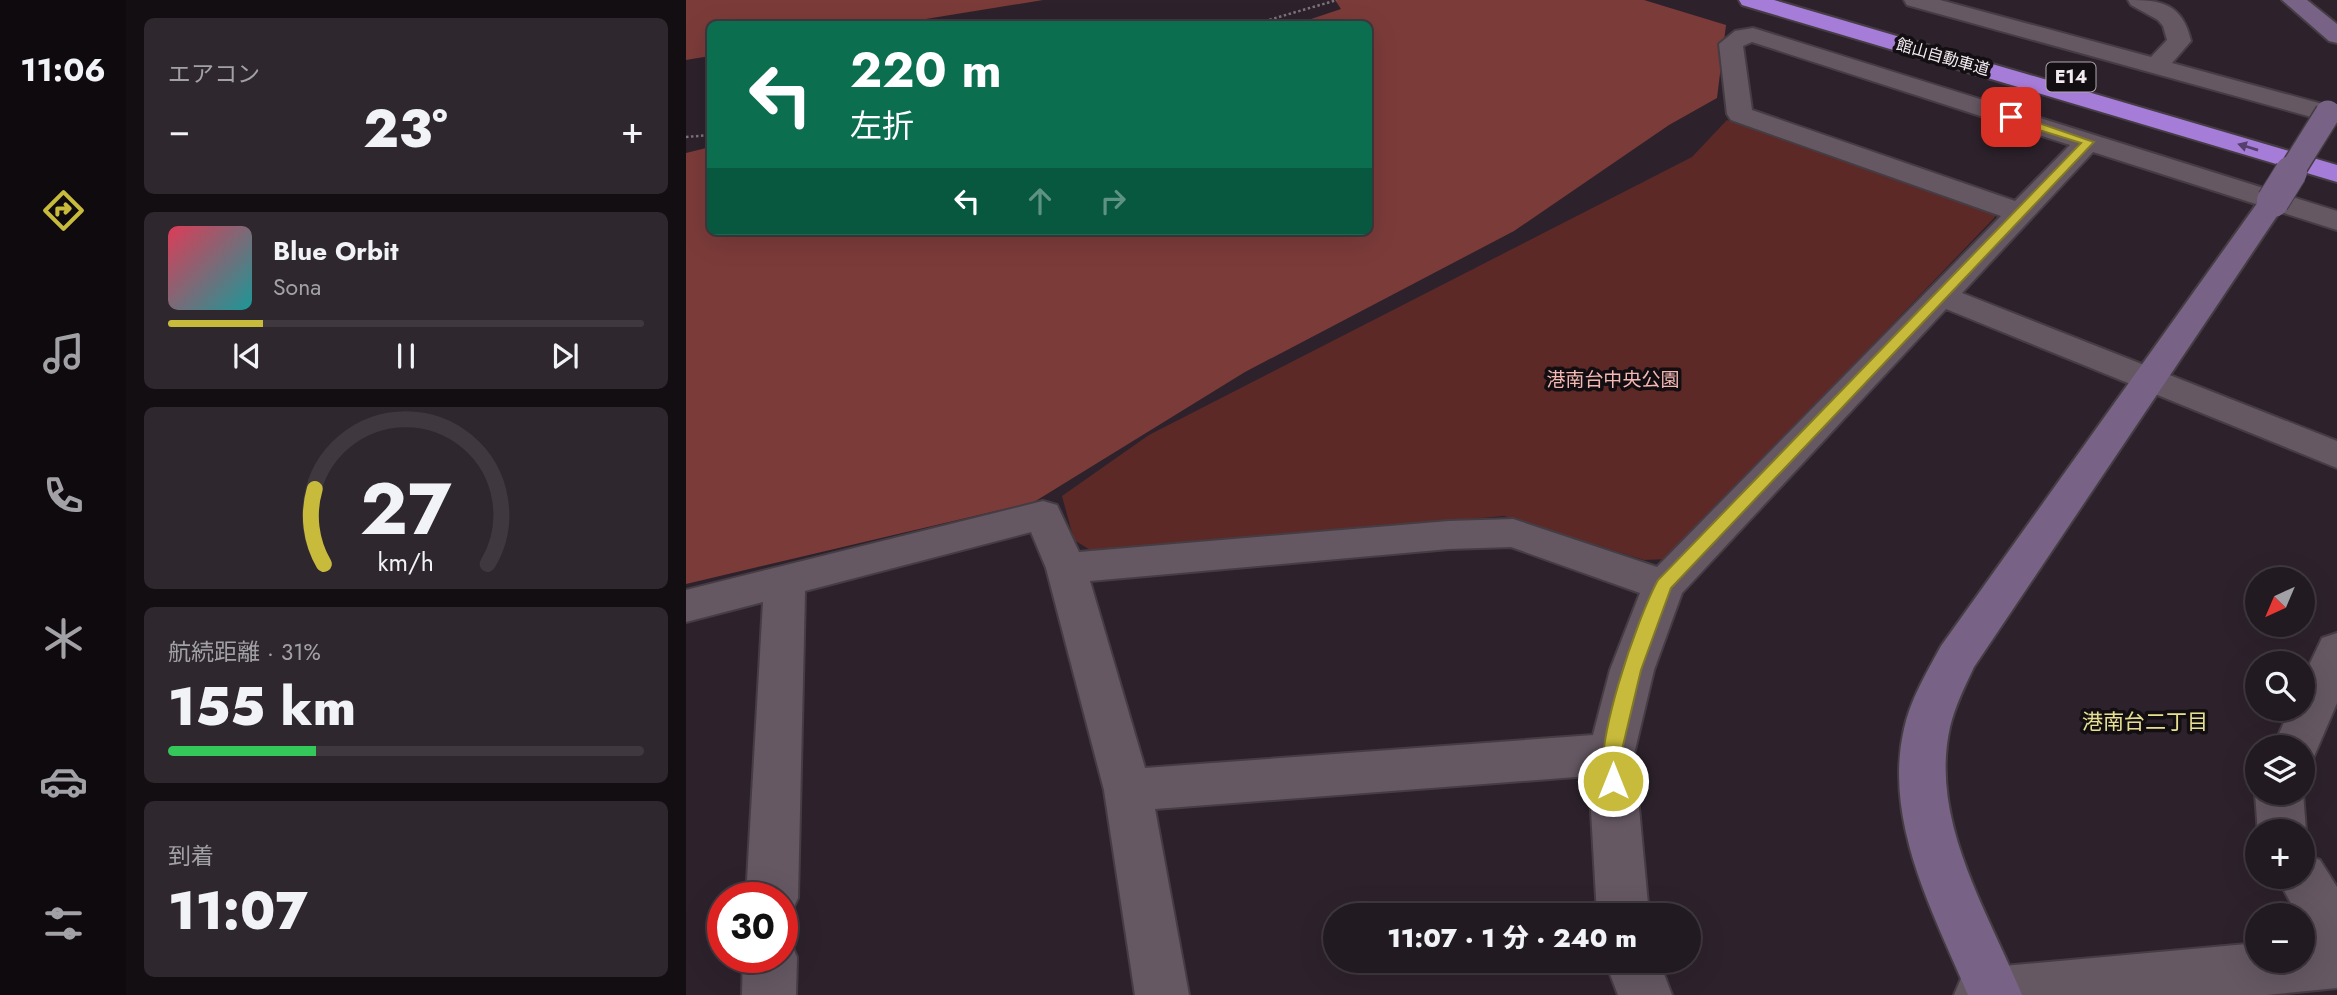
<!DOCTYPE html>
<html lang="ja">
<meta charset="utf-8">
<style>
body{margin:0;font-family:Jost,"Noto Sans JP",sans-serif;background:#2e272e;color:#f1f3f6;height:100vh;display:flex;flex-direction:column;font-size:26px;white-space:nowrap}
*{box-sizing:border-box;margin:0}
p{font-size:23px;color:#a2a1a5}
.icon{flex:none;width:38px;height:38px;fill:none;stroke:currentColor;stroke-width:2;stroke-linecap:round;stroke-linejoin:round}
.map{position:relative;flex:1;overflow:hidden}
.details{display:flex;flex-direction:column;gap:18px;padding:18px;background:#130e12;width:560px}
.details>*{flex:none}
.hud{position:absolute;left:21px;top:21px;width:665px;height:214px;border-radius:10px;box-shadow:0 7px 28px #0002,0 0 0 2px #3f383f;background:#0b6e4f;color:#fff;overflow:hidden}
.needle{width:46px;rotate:224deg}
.buttons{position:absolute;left:1559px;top:567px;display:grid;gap:14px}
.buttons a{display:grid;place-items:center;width:70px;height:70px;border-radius:50%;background:#221a21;box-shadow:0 7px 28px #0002,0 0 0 2px #3f383f;font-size:35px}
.speed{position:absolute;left:21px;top:882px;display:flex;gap:14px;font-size:35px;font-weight:700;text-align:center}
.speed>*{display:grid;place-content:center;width:91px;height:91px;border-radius:50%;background:#221a21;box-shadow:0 7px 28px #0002,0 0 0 2px #3f383f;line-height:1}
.speed .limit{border:10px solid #d22;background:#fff;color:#111}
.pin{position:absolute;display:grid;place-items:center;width:60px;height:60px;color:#fff;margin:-30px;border-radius:14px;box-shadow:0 4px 10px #0006}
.me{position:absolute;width:77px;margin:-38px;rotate:0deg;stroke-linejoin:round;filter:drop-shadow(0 0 5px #0008)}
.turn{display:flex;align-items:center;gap:24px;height:147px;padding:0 28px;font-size:32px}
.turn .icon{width:91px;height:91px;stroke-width:2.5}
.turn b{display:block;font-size:49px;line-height:60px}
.lanes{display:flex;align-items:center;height:66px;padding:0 28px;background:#0003;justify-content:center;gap:35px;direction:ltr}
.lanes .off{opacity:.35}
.big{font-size:52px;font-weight:800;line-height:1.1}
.details .card{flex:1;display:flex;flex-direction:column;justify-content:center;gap:10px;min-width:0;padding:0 24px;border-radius:10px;background:#2e272e}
.details .dial{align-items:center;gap:0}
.dial svg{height:182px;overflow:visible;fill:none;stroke:#3f383f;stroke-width:7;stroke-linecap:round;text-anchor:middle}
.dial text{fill:#f1f3f6;stroke:none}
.song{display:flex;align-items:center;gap:21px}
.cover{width:84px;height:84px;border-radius:10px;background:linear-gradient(135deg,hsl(350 70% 55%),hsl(180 70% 35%))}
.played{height:7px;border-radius:4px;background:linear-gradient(90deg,#c8bb3b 20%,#3f383f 20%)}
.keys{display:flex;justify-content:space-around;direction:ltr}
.heat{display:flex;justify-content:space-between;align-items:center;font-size:38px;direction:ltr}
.charge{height:10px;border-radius:5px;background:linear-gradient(90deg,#34c759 31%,#3f383f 0)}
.trip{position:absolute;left:637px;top:903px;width:378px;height:70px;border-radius:35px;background:#221a21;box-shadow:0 7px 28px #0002,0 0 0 2px #3f383f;font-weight:800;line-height:70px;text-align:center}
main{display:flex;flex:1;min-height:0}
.menu{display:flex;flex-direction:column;width:126px;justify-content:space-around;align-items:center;background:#0e0a0d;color:#a2a1a5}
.menu .icon{width:49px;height:49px}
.menu .current{color:#c8bb3b}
.menu b{font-size:32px;color:#f1f3f6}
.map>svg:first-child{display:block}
.green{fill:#5d2927}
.forest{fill:#7b3b39}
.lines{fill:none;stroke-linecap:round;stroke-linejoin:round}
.street-casing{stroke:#463d44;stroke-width:4}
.secondary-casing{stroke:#463d44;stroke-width:4}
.highway-casing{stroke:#463d44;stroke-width:4}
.path{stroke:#7d737b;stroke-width:2.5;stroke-dasharray:2.5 2.5;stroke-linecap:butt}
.street{fill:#655863;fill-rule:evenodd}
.secondary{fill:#786386;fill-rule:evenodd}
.highway{fill:#a67cd9;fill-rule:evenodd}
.secondary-bridge-far1-casing{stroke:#463d44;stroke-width:28;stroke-linecap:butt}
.secondary-bridge-casing{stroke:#463d44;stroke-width:34;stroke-linecap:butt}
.secondary-bridge-far1{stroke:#786386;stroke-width:25}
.secondary-bridge{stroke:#786386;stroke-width:32}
.oneway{fill:#553f6c}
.route{fill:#c8bb3b;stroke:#827a26;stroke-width:2}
.labels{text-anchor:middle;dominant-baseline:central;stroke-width:7;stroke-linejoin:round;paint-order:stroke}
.far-street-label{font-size:16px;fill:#f2eaf0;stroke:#120e12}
.shield{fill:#120e12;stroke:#afa8ad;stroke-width:2}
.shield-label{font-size:18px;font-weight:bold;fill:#f2eaf0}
.park-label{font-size:19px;fill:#f5b8b3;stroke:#120e12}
.neighbourhood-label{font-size:21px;fill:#e8e091;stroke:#120e12}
</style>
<main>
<nav class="menu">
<b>11:06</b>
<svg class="icon current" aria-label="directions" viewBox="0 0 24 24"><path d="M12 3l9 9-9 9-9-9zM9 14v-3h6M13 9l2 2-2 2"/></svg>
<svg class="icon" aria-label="music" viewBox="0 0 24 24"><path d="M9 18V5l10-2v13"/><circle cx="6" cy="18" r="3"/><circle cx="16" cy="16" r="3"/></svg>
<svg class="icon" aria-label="phone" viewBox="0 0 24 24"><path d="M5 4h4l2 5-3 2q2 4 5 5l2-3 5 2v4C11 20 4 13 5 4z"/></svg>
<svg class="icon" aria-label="climate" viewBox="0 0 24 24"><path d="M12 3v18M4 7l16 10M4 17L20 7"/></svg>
<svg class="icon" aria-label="car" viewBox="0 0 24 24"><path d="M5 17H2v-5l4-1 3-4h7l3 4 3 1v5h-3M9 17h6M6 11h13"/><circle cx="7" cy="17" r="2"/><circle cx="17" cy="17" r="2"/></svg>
<svg class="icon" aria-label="filters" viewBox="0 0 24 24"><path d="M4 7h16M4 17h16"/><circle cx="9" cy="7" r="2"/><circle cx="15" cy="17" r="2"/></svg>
</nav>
<section class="details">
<div class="card"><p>エアコン</p>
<div class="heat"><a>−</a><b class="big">23°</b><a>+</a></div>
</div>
<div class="card">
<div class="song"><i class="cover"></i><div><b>Blue Orbit</b><p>Sona</p></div></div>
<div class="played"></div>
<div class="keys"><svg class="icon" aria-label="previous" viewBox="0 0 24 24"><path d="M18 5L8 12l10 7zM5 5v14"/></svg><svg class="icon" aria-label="pause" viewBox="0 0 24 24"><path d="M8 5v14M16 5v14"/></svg><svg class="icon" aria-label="next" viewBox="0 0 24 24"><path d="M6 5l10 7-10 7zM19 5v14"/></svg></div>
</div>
<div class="card dial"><svg viewBox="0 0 100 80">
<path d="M14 69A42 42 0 1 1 86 69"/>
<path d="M14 69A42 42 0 0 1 10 36" stroke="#c8bb3b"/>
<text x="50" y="56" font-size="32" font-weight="700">27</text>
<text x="50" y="72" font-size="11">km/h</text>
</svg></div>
<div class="card"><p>航続距離 · 31%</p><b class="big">155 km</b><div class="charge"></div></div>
<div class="card"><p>到着</p><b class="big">11:07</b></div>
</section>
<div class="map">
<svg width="1651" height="995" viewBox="0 0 1651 995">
<rect width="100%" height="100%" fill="#2d222c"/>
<path class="green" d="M1041,120L1306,210L1309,217L981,559L958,560L818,516L406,551L388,540L376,496L463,435L1006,157Z"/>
<path class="forest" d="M0,0H357L209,24H24V56L0,60Z
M649,0H958L1040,25L1031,98L983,125L828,231L559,372L348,502L0,584V153L24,147V231H682V24H610L655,9Z"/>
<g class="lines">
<g class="street-casing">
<path id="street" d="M1218,0H1254L1465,57L1481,40L1477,26L1472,20L1445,5L1442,0C1475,0 1496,3 1505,41L1486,63L1651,108V124L1221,5Z
M1067,28L1651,211V230L1407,152L1276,293L1651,441V468L1260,309L996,593L968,670L948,754L963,915H911L903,776L469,809L503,995H449L418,790L360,568L345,532L119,591L112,898L104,915L96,918V898H60L77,602L0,622V590L357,501L371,505L393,552L763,521L827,519L971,567L1315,216L1045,120L1041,114L1033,44L1049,31ZM1066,42L1384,145L1329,201L1066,110L1057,46ZM825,547L954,593L924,670L907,735L459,768L404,581L763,549Z
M1651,633V703L1626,761L1617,764V747H1587L1604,709H1617V678L1636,638Z
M1572,788V793H1617L1620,831L1617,837V831H1572V833L1569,793Z
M1617,854L1634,860L1651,887V988L1581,995H1268L1276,976L1295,968L1572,943V961H1617V939L1624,938L1617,926V915H1611L1591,877H1617Z
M96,936L103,939L111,957L110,995H56L57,957H96Z
M919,961H973L986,995H932Z"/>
</g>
<g class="secondary-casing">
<path id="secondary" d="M1596,0H1621L1651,24V43L1643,41Z
M1587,192L1597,195L1601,201L1288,667C1279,686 1269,706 1264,727C1243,821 1302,911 1336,995H1282C1247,912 1197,821 1218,729C1224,700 1241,672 1255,646L1577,195Z"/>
</g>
<g class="highway-casing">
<path id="highway" d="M1053,0H1088L1651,165V182L1056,5Z"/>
</g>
<path class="path" d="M569,24L651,0
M0,137L24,135"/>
<use href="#street" class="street"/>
<use href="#secondary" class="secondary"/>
<use href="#highway" class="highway"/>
<g class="secondary-bridge-far1-casing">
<path id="secondary-bridge-far1" d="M1604,174L1642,113"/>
</g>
<g class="secondary-bridge-casing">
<path id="secondary-bridge" d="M1587,201L1605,172"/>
</g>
<use href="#secondary-bridge-far1" class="secondary-bridge-far1"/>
<use href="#secondary-bridge" class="secondary-bridge"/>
</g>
<defs><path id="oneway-solid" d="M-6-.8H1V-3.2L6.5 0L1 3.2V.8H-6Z" transform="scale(1.75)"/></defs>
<use class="oneway" href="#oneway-solid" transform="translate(1562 147) rotate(-163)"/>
<path class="route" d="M1321,115H1329L1408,142L985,588L955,670L935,754L937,781L934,787L927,789L920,787C904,752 952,616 972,580L1395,143L1321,120Z"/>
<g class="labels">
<g class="far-street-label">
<text transform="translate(1257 57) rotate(16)">館山自動車道</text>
</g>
<rect class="shield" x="1360.5" y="62.5" width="49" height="29" rx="5"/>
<g class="shield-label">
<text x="1385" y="77">E14</text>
</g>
<g class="park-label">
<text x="927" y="379">港南台中央公園</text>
</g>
<g class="neighbourhood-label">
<text x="1459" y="722">港南台二丁目</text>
</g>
</g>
</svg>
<div class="buttons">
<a><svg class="needle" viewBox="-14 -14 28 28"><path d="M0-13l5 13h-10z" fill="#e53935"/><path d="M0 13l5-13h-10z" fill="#a2a1a5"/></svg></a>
<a><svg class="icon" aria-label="search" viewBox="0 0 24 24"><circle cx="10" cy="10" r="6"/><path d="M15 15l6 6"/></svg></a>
<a><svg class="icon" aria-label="layers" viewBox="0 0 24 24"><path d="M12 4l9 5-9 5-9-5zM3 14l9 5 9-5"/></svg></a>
<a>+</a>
<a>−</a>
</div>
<div class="speed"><div class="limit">30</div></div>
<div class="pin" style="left:1325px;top:117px;background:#d93025"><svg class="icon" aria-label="arrive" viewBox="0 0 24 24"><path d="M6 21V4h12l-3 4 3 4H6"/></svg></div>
<svg class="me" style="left:927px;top:781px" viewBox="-20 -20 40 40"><circle r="17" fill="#c8bb3b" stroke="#fff" stroke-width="3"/><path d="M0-11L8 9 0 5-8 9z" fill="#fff"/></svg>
<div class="trip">11:07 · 1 分 · 240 m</div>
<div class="hud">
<div class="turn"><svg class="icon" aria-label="left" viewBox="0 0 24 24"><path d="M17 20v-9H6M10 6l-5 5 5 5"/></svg><div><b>220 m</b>左折</div></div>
<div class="lanes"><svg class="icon" aria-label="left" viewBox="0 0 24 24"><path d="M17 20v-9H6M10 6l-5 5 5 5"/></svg><svg class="icon off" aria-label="ahead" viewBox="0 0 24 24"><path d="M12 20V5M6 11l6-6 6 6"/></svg><svg class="icon off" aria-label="right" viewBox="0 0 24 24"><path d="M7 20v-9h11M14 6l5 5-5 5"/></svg></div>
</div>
</div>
</main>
